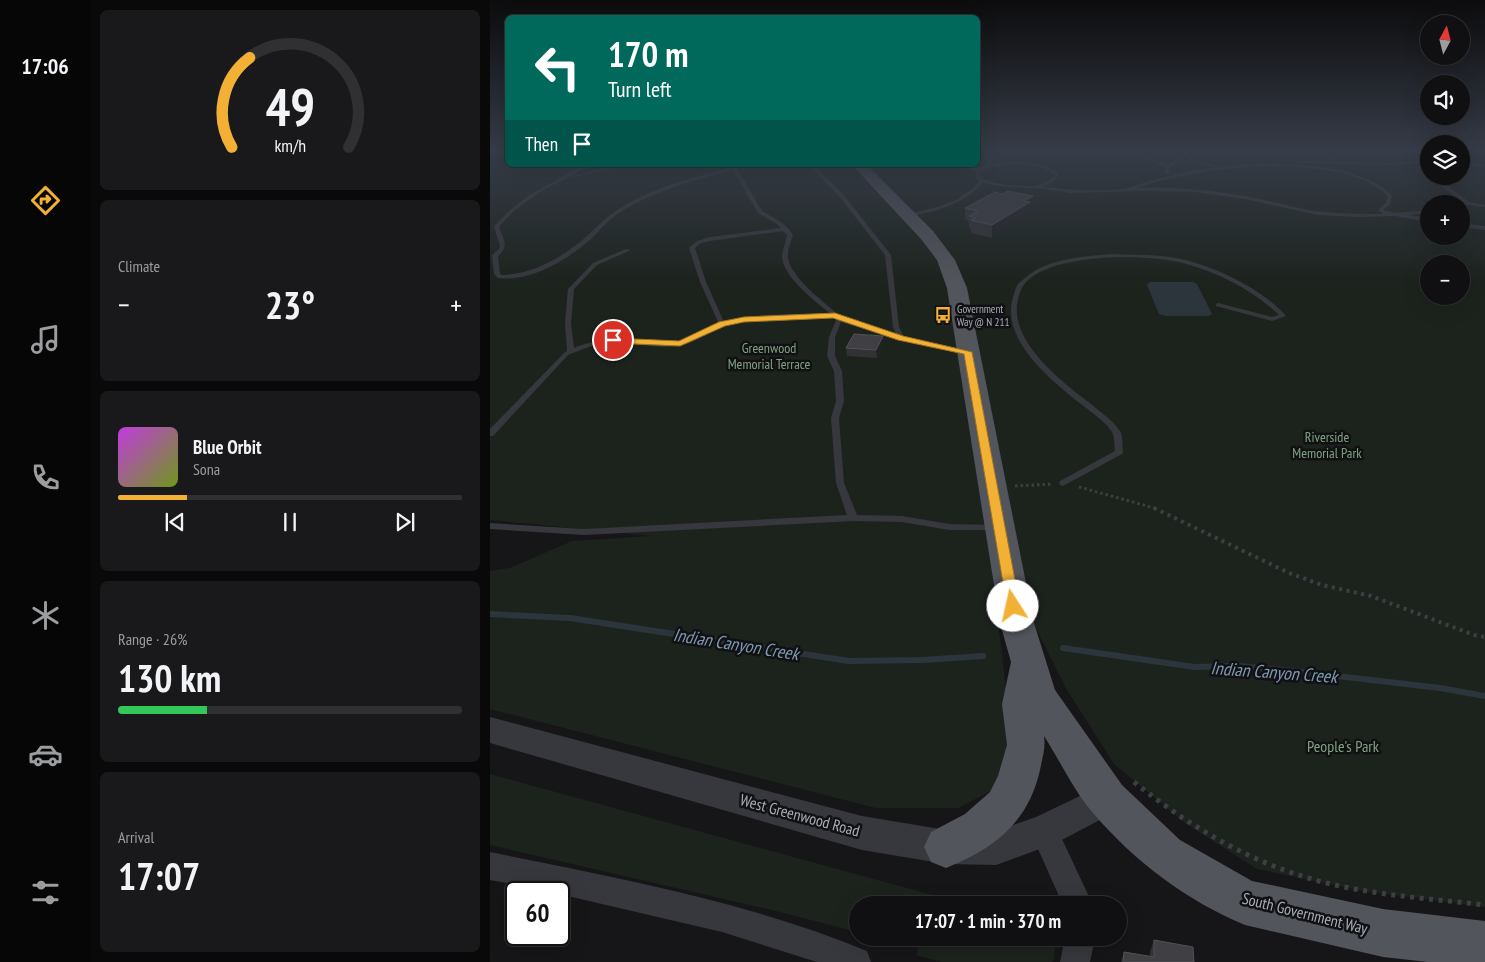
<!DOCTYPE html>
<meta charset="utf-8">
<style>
body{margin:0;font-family:"PT Sans Narrow",sans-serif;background:#19191b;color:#f1f3f6;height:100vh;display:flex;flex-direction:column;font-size:19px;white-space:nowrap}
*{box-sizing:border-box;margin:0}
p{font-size:16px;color:#9c9d9f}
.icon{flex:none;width:28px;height:28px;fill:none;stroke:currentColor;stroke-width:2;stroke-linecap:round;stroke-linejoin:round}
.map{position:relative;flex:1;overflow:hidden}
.side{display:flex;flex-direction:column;gap:10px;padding:10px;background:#09090a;width:400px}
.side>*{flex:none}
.hud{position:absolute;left:15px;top:15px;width:475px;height:152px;border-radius:8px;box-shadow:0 5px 20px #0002,0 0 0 1px #303032;background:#00695c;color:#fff;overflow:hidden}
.needle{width:32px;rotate:7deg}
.controls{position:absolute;left:930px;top:15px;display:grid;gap:10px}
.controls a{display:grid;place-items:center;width:50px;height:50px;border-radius:50%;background:#101012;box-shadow:0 5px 20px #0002,0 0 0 1px #303032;font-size:25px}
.speed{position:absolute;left:15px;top:881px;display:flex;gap:10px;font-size:25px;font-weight:700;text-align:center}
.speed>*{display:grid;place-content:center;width:65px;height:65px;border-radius:50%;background:#101012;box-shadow:0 5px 20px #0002,0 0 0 1px #303032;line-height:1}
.speed .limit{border:2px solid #111;border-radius:8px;background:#fff;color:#111}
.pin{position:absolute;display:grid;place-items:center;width:42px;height:42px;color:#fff;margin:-21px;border:2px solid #fff;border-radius:50%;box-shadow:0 1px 5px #0007}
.me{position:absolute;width:55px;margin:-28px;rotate:350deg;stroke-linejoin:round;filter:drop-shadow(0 0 4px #0008)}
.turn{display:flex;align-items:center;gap:18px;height:105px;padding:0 20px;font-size:22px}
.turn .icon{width:65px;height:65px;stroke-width:2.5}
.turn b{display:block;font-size:35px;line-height:42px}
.then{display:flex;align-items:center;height:48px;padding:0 20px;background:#0003;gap:10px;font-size:19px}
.big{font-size:38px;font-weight:700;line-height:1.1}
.side .tile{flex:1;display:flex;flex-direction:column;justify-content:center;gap:8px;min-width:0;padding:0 18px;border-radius:8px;background:#19191b}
.side .dial{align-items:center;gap:0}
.dial svg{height:130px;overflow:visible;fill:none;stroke:#303032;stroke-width:7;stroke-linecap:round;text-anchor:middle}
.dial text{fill:#f1f3f6;stroke:none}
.song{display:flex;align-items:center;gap:15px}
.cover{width:60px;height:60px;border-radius:8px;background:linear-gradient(135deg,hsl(290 70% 55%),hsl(80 70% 35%))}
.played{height:5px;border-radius:2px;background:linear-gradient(90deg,#f2b134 20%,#303032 20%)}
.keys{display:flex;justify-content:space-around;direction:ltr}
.heat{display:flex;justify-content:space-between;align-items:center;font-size:28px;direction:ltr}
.charge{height:8px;border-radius:4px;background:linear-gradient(90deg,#34c759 26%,#303032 0)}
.trip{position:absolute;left:359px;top:896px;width:278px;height:50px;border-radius:25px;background:#101012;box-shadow:0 5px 20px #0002,0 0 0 1px #303032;font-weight:700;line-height:50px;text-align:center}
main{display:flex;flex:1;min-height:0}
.tab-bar{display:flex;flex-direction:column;width:90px;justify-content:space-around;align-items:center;background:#060607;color:#9c9d9f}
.tab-bar .icon{width:35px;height:35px}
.tab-bar .active{color:#f2b134}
.tab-bar b{font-size:22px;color:#f1f3f6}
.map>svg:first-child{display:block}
.green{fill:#1c231d;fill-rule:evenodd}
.water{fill:#2c353c}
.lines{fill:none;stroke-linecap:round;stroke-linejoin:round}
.stream{stroke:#2c353c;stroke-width:6}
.path-far2{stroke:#3d3f44;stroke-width:3;stroke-dasharray:2.5 3;stroke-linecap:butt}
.path-far1{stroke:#3d3f44;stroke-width:4;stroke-dasharray:3 4.5;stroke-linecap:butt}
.path{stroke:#3d3f44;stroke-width:5;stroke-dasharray:4 5.5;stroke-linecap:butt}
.service{fill:#37383d;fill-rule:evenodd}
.minor{fill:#37383d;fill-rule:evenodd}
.tertiary{fill:#37383d;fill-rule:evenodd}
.primary{fill:#53555c;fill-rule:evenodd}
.wall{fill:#323236}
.shaded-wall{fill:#212124}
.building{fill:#3f3f44;stroke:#4f5156}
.route{fill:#f2b134;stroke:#9d7322}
.labels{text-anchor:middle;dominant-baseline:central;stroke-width:5;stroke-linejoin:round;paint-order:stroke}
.far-poi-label{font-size:11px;fill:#a8adb8;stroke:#111113;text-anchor:start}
.park-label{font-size:14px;fill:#7fa381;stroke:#111113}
.near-park-label{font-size:16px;fill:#7fa381;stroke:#111113}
.near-street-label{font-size:16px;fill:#a8adb8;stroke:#111113}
.near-water-label{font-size:18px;font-style:italic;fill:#7f9bb3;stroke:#111113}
</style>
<main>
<nav class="tab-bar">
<b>17:06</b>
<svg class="icon active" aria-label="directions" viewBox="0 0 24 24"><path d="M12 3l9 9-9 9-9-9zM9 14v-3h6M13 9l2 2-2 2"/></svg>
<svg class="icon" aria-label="music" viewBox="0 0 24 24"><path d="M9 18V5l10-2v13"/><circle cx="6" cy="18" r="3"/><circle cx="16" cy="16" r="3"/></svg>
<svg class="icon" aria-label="phone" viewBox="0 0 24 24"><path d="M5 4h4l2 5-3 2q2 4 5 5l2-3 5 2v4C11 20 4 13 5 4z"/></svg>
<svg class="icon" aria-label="climate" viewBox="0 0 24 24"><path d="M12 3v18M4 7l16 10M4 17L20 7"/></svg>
<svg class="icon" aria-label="car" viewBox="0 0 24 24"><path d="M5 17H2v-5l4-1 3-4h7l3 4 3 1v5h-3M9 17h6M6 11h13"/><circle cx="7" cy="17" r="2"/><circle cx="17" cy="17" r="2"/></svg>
<svg class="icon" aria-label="filters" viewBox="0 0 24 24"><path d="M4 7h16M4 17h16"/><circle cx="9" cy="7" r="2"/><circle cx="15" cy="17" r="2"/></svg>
</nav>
<section class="side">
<div class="tile dial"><svg viewBox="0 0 100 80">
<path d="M14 69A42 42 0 1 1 86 69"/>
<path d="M14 69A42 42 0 0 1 25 14" stroke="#f2b134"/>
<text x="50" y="56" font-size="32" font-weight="700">49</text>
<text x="50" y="72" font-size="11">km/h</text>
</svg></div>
<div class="tile"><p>Climate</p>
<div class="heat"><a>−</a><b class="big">23°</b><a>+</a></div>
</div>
<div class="tile">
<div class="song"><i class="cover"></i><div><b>Blue Orbit</b><p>Sona</p></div></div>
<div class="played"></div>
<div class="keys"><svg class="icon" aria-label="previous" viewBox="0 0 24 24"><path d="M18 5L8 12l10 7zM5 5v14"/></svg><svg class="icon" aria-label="pause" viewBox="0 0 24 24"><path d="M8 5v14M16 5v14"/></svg><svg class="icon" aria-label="next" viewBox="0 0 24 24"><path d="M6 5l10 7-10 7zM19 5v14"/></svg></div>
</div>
<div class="tile"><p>Range · 26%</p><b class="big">130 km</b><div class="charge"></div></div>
<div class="tile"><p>Arrival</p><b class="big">17:07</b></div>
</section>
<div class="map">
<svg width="995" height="962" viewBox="0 0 995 962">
<rect width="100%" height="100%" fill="#161618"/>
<path class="green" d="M0,150H17L18,165H488V150H939V176H971V150H995V907L873,891L767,869L695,823L624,764L577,690L517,570L502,569L522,741L503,790L468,808H386L0,709V571L20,568L82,541L162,536L0,520ZM939,204H971V236H939ZM939,264H971V296H939Z
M0,774L479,905H368L367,922L363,931L290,912L0,845Z
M431,938H566L564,960L562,962H452L426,955Z"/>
<path class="water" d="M660,282H703L707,284L722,314L719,316H676L669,314L657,285Z"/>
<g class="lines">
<path class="stream" d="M0,614L80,618L359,661L433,660L493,656
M573,648L705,667L748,666L804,671L950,688L995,696"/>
<path class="path-far2" d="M525,486L563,484
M589,487L668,509"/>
<path class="path-far1" d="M664,508L799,573L832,585L881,596L984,635L995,637"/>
<path class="path" d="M644,782C704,830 769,868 845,885C894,896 945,899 995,905"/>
<path class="service" d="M519,150H535C524,154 507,153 500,165C521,160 552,158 569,175L563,182L553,187C580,190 607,192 633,189C642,188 651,183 659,181C675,177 691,173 707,170C756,161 868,157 902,196L900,204L893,210L905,213L939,210V213L918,215L939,218V222L905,216L869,217L828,215L755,199L704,192L652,191L581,193L547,188L516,187L493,183C473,205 446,211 418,217L415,215L447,207L466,200L482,189L489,181L486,178V172L473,165H479L488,169L494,166L499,158ZM523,164C538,164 553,165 565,175C561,179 557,183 552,184C539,189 502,185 490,177V172L503,167ZM760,167C802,166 867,165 898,196L896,203L888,210L893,214C871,214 850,214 828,211C811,210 796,204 779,201C736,192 691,186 646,188C684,176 721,170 760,167Z
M625,150C644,150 661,158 678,165L699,150H704L699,154L703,159L727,166L725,167L699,161L696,156L680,168L679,173L677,174L675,173L676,168L655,158Z
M853,150H857C854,156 843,162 837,160L851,153Z
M908,150H913L937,162L903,165L811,163L809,162L811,161L903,163L930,161Z
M986,150H993L971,156V154Z
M971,162L995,165V167L971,164Z
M93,165H98C87,174 74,180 61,186C41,197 23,210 9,227C13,239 20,246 8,256L10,274L12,275C44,274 73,257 97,236C107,227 117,216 129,209C166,186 209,176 251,165H258L247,169L272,211L291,222L298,228L303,235C301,242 297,250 298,258C301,278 334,302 349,315V317L406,334L403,327L395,255L349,196L319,165H323L353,194L401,255L409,327L414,337L478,350L481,352L478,354L409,339L351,322L345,337V356L352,371L354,401L349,418L354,483L367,515L412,516L459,524L506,525L511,528L509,530H459L412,522L363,521L94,535L0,529V523L94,529L357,515L346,483L341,418L346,401L344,371L337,356L339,337L347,318L344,317C309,318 272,316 237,325C220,330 206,344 188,346C161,349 134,340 107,345C97,347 88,351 78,355L3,436H0V429L74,353L77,351L75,323L78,289L103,263L136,249L141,250L107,265L84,289L81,323L84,348C119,332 154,347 189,342C203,340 215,329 229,324L210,282L199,248L200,247L207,241L220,237L291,228L287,224L268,213L243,170C205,180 166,190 132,211C120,218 111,229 101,239C77,260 41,282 8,278L4,274L2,255L9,249L10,246L4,226L19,211L38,196ZM293,231L297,235C296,242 293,248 292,255C291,275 325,302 340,313L275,315L234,322L216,282L205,248L211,243L220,241Z
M130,165H138L85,177L83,176Z
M949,176H953L954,183L979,202L995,205V207L971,204V202H973L950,185Z
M971,223L995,226V230L971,227Z
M621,254C645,255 668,254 691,259C727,267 772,289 796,316L782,321L726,306V304L728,303L782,317L789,315C763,290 727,272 693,263C656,254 557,252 533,286C530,290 528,299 527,304C522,344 573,383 601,404C611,413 625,421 631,433C633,439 632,446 633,452L632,454L573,486L570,485L569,483L570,481L625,451C624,445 625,438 622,432C615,421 601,412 591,404C562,381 510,340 523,297C524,294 525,289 527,286C528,283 532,281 535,278C558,258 592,257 621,254Z"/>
<path class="minor" d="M554,818L564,822L603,905H573L540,831L544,822Z
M0,852C128,878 256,901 377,951L381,962H327L232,932L69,894V892L0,880Z
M575,938H605L600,962H570Z"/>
<path class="tertiary" d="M0,717L372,816L456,830L506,831L546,817L617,783L629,788L634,799L629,810L566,843L506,865L456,864L372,850L0,743Z"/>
<path class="primary" d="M362,165H377L443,231L465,260L477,288L544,623L565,690L632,785L690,840L762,881L893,909L995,921V962H938L893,957L755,925C697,901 644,861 603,813C584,791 570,761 554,736C556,748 552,759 550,770C538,823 504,849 456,868L441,862L434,847L441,832L475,814L500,792L508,776L517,745L512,704L521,662L510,623L457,288L447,260L431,239Z"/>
</g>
<path class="wall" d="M512,194L543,208L539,210V214L502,238L481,233V229L479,228V221L475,220V208Z
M393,336V343L387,358L357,356L356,348Z
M664,940L704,962H631L634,952L660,957V952Z"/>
<path class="shaded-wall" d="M543,196V208L539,210V214L502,238V225L534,201Z
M393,336V343L387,358L386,350Z"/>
<path class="building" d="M517,191L543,196L534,201L540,202L502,225L481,220L486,218L479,216L488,211L475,208L505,192L512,194Z
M364,334L393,336L386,350L356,348Z
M664,940L703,947L704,962H633L634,952L664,957Z"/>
<linearGradient id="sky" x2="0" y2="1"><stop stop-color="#0c0c0d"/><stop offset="0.53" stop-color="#363c48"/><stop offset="1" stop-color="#363c48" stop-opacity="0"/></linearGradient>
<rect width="995" height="285" fill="url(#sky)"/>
<path class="route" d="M345,313L413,336L482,352L530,606L528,609H519L517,606L474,354L408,340L343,318L254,322L235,326L190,346L123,343L119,340L123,338L189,341L229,322L254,317Z"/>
<defs>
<g id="bus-bare" transform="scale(1.35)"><path d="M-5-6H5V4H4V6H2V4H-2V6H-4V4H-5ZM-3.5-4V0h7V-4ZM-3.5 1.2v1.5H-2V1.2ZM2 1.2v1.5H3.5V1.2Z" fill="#f2b134" stroke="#111113" stroke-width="2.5" paint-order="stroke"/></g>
</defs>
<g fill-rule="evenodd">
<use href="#bus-bare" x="453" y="315"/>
</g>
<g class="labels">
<g class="far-poi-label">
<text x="467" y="309">Government<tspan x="467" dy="13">Way @ N 211</tspan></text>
</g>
<g class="park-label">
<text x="279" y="348">Greenwood<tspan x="279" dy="16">Memorial Terrace</tspan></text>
<text x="837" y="437">Riverside<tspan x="837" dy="16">Memorial Park</tspan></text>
</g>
<g class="near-park-label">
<text x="853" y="746">People's Park</text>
</g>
<g class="near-street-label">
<text transform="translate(310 815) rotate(15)">West Greenwood Road</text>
<text transform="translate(815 913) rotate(14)">South Government Way</text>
</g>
<g class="near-water-label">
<text transform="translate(246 644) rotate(9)">Indian Canyon Creek</text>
<text transform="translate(784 672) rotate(4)">Indian Canyon Creek</text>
</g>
</g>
</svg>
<div class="controls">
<a><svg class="needle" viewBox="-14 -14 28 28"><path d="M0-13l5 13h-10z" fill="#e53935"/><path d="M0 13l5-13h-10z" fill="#9c9d9f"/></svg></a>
<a><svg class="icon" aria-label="sound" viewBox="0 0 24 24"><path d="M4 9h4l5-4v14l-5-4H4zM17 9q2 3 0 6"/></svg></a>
<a><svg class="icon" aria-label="layers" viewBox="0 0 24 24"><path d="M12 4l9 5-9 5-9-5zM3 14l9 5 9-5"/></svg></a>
<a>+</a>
<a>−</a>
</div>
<div class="speed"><div class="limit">60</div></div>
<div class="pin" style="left:123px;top:340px;background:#d93025"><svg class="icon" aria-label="arrive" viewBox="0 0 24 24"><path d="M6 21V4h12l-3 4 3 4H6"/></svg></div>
<svg class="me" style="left:523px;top:606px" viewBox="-20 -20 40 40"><circle r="19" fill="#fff"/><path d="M0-13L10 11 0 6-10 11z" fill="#f2b134"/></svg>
<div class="trip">17:07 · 1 min · 370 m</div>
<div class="hud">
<div class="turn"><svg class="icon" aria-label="left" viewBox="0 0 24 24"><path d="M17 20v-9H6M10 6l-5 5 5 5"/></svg><div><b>170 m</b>Turn left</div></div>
<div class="then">Then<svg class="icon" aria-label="arrive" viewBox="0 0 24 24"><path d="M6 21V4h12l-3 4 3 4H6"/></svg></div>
</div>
</div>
</main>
